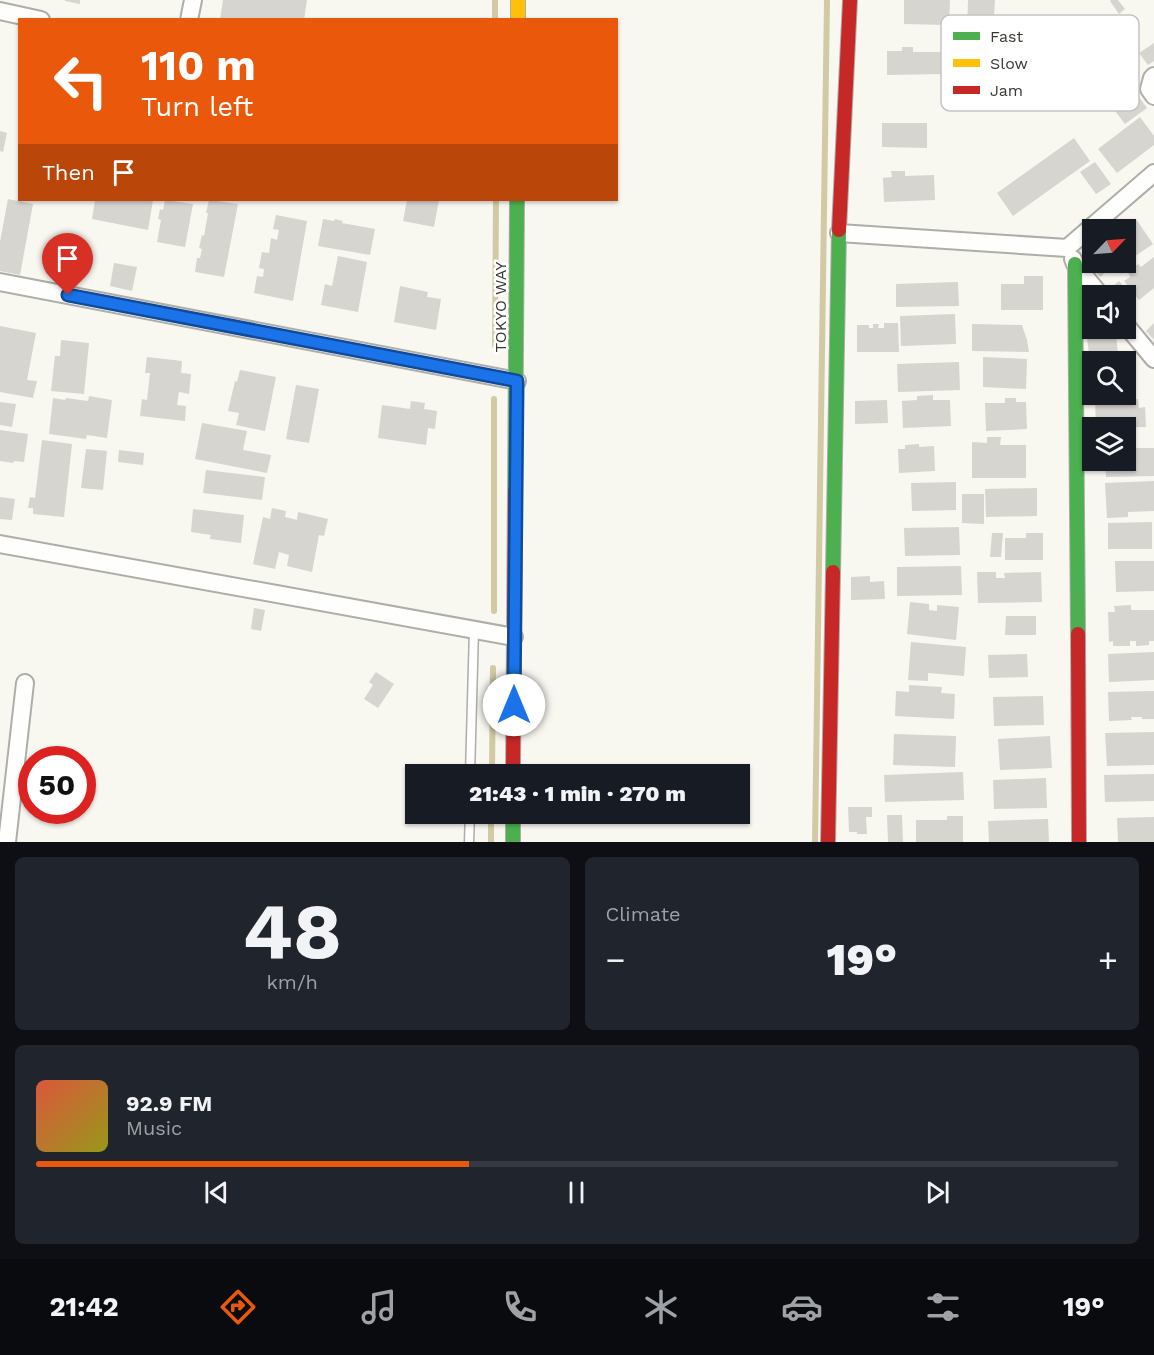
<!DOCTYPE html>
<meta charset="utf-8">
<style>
body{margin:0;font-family:"Work Sans",sans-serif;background:#20242c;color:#f1f3f6;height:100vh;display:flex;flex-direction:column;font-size:22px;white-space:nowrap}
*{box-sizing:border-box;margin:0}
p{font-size:20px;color:#9ea1a6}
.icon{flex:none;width:33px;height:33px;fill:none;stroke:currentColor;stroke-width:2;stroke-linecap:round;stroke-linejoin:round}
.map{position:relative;height:842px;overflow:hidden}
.sheet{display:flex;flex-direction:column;gap:15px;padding:15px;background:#0d0f14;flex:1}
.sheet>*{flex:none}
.top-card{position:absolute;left:18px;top:18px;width:600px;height:183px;border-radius:0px;box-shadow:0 2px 4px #0004;background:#ea580c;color:#fff;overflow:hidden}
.needle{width:39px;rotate:65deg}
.buttons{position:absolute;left:1082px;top:219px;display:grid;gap:12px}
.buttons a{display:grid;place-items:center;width:54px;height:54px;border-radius:0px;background:#171b24;box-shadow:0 2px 4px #0004;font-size:30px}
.speed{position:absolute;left:18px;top:746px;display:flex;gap:12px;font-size:30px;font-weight:700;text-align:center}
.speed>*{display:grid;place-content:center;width:78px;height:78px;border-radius:50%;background:#171b24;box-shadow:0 2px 4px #0004;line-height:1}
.speed .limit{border:9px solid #d22;background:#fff;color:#111}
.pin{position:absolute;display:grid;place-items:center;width:51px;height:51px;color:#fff;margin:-62px -26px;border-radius:50% 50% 50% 0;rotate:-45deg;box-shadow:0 0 6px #0007}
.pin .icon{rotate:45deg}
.me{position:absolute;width:66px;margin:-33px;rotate:0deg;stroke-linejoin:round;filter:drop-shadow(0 0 4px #0008)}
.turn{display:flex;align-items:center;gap:21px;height:126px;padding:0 24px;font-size:27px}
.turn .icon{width:78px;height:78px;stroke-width:2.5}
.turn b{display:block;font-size:42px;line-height:51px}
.then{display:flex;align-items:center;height:57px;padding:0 24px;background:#0003;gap:12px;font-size:22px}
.big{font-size:45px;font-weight:800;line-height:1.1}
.sheet .card{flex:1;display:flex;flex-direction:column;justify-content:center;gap:9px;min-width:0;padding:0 21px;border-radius:9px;background:#20242c}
.sheet .dial{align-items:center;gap:0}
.dial b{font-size:78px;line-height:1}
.song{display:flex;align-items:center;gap:18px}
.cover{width:72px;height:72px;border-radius:9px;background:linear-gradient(135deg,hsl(10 70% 55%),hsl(60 70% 35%))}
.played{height:6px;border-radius:3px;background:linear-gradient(90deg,#ea580c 40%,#363941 40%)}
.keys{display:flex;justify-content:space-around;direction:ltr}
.heat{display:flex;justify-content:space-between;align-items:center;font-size:33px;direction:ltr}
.sheet .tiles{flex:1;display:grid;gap:15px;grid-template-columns:1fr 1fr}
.card:last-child{grid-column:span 2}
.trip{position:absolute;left:405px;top:764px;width:345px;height:60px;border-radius:0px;background:#171b24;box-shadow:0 2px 4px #0004;font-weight:800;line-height:60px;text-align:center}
.tab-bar{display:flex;height:96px;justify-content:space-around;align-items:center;background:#090b0e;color:#9ea1a6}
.tab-bar .icon{width:42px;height:42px}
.tab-bar .on{color:#ea580c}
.tab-bar b{font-size:27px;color:#f1f3f6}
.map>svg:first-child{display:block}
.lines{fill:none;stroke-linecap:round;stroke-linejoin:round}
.stream{stroke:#d1caa5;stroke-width:6}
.building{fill:#d6d5d0}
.lane-casing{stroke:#aeada8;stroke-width:11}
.street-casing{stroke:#aeada8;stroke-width:20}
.fast-casing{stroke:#aeada8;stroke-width:16}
.slow-casing{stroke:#aeada8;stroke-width:16}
.jam-casing{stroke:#aeada8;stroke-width:16}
.lane{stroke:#fefefd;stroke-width:8}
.street{stroke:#fefefd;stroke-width:16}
.fast{stroke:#4caf50;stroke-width:14}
.slow{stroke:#ffc107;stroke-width:14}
.jam{stroke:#c62828;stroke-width:14}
.route-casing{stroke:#114b97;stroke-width:15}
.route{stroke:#1a73e8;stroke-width:10}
.labels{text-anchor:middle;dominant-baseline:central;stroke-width:5;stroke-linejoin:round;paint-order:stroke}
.street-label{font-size:16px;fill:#383732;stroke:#fff}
.key{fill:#fff;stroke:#c3c3c2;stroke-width:1.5}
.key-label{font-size:16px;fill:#383732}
</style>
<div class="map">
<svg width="1154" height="842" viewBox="0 0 1154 842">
<rect width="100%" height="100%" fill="#f8f7f0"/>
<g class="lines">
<path class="stream" d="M495,20V0
M495,345L496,200
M494,399V611
M492,774L493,668
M491,842V813
M815,842L827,0"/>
</g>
<path class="building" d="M65,0H80V4L65,1Z
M223,0H307L304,20H220Z
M904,0H950L949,25L904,24Z
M968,0H995L994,17H1016L1015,46L992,45L991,67H966Z
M1111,0H1118L1125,9L1119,14L1110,1Z
M1154,43V61L1148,65L1139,53Z
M902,47H913V52H942L943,74L887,75V51H902Z
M1131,86L1147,108L1125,124L1109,103Z
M1140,117L1154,136V145L1117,173L1098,149Z
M882,123H927V148L882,147Z
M0,131L7,133L3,152L0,151Z
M1074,138L1090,161L1013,216L997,193Z
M1095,162L1111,184L1096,194L1080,172Z
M891,171H905V176L934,175L935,200L884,202L883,178L892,177Z
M8,199L33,204L20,275L0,271V242Z
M95,200H153L148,230L92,219Z
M165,200L193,204L185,247L157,242L161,220L158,219L160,209L163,210Z
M209,200L238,204L224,277L195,272L197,258H200L202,249L199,248L202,235L204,236L208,213H206Z
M407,200H439L434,227L403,221Z
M276,215L307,221L293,301L254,293L257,276L263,277L264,269L259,268L262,252L269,253L271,238L277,240L279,230L273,229Z
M323,219L334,221L335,219L343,221L342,223L375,229L370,255L318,246Z
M1136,219L1153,244L1116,269L1112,262H1125V235L1127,233L1123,228Z
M1092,255V262H1104L1109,270L1100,277L1086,259Z
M338,256L367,262L358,312L321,305L325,284L332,286Z
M1154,257V288L1139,300L1124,281L1130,277L1128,272L1138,264L1141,267Z
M114,263L137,267L132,291L110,286Z
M1024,276H1043V310H1001V284H1024Z
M1119,281L1136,301L1129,308L1125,303V296H1118L1111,288Z
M958,282L959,306L896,307V284Z
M400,286L428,292L427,297L441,299L436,330L394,322Z
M955,314L956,344L901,346L900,316Z
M884,323H898L899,352H857V325H869V328H873V324H879L878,328H884Z
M1154,323V340L1146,331Z
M972,324L1022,325L1027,340L1029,352L972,351Z
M0,326L36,333L27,380L37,381L33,398L0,392Z
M1116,335L1119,362H1092V368H1091L1087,338Z
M61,340L89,343L84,394L51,391L55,356H60Z
M147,357L182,361L181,373L191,374L189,394L179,392L177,405L186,406L185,421L140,416L142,399L147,400L150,373H145Z
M983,357L1027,359L1026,389L983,387Z
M959,362L960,390L898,392L897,364Z
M240,370L276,377L265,431L236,425L239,413L228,411L235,381L237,382Z
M296,385L319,389L309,443L286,439Z
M933,395V400H950L951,426L903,428L902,401L917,400V396Z
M89,396L112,400L107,438L87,435L86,439L49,434L53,398L65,400L66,398L88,401Z
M1005,398H1016V402H1026L1027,429L986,431L985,403H1005Z
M1138,399L1139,408L1145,407L1146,427L1096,428L1095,401Z
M887,400L888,423L855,424V401Z
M411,401L425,403L424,409L437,411L435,429L428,428L426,445L378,438L382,405L410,409Z
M0,402L16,404L12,427L0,425Z
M202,423L247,431L243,450L271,455L267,473L195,459Z
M0,430L28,434L24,462L14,461L13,463L0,461Z
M987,437H1001L1000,445H1026V478H972V442L987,443Z
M42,440L72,444L64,517L33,514V508H28L30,497L35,498Z
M919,444V447L934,446L935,471L899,473L898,449H905V445Z
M1125,448H1154V476L1106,477L1105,460H1125Z
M86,449L107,451L103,490L81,488Z
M119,450L144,453L143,465L118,462Z
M206,470L265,477L262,500L203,493Z
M1154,481V511L1128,512V517L1107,518L1105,483Z
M956,482V510L912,511L911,483Z
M1037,488V516L986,517L985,489Z
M962,494H984V524L962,523Z
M0,497L15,499L12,520L0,519Z
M272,508L286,511L285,517L297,520L298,512L328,519L324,536L319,535L312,572L287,566L289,555L279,552L275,569L253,564L263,517L270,519Z
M193,509L244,515L241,543L210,539L211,535L191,532Z
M1152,522V549H1108V523Z
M959,527L960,555L905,556L904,528Z
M992,533H1003L1001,557H990Z
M1026,533H1043V560H1005V538H1026Z
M1115,561H1154V591L1116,592Z
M961,566L962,595L897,596V567Z
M977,572H996V578H1005L1004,573L1041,572L1042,602L978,603Z
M870,576V582L884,581L885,599L851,600V577Z
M910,602L929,604V610L937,611V605L959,607L956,640L907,634Z
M1131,605V610H1154V641H1149V645L1136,646V641H1130V646H1113V641L1109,642L1108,612H1115L1114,606Z
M254,608L265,610L261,631L251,629Z
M1006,616H1036V635H1005Z
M911,642L966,647L964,676L928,673V681L908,680Z
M1154,652V680L1109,682L1108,654Z
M1027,654L1028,677L989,678L988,655Z
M376,672L394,684L378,708L364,699L373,685L369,682Z
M909,685L942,687L941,693L955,694L954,719L895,716L896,691L909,692Z
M1154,691V719H1142V717H1131L1132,720L1109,721L1108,692Z
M1043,696L1044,725L994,726L993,697Z
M1154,732V765L1107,766L1105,733Z
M894,734L956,736L955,767L893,765Z
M1050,736L1052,768L1000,770L998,739Z
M963,772L964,800L885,802L884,775Z
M1154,774V801L1105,802L1104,775Z
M1046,778L1047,808L994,809L993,780Z
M848,807H872V817H866L867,834H857V832H849Z
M887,815H902L903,842H888Z
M947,816H963V842H916V820H947Z
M1154,817V842H1118L1117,818Z
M1048,819L1049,842H989L988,821Z"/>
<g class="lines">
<g class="lane-casing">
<path id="lane" d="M470,774L474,629
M469,842L470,813"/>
</g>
<g class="street-casing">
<path id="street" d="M0,11L41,20
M189,20L193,0
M1154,76L1152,78L1149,89L1154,96
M839,233L1067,248L1154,173
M1073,259L1075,264L1101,296
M0,282L517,381
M1125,324L1154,359
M0,544L514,637
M7,842L25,683"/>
</g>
<g class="fast-casing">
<path id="fast" d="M1075,264L1078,634
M515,491L517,200
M833,572L839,230
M513,813V842"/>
</g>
<g class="slow-casing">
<path id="slow" d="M518,0V20"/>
</g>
<g class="jam-casing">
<path id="jam" d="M839,230L850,0
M1078,634L1079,842
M513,774L515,491
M828,842L833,572"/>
</g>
<use href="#lane" class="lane"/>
<use href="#street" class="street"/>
<use href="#fast" class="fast"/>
<use href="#slow" class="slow"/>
<use href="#jam" class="jam"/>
</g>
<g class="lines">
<g class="route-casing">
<path id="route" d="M68,295L517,381L514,705"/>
</g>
<use href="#route" class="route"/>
</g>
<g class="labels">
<g class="street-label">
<text transform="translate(500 307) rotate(-90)">TOKYO WAY</text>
</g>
</g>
<rect x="941" y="15" width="198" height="96" rx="9" class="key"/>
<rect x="953" y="32" width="27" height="8" fill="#4caf50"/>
<rect x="953" y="59" width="27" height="8" fill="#ffc107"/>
<rect x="953" y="86" width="27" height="8" fill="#c62828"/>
<g class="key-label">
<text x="990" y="42">Fast</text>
<text x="990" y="69">Slow</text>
<text x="990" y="96">Jam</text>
</g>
</svg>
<div class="buttons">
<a><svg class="needle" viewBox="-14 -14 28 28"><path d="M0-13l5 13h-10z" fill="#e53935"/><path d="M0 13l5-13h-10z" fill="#9ea1a6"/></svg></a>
<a><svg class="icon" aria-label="sound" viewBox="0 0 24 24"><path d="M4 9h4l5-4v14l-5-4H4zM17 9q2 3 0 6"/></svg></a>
<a><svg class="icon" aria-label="search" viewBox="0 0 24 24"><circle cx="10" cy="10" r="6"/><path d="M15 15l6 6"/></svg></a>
<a><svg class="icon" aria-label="layers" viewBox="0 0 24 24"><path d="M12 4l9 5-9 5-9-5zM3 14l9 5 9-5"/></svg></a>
</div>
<div class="speed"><div class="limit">50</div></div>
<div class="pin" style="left:68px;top:295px;background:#d93025"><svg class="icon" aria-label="arrive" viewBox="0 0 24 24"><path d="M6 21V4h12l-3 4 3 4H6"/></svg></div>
<svg class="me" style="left:514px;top:705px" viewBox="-20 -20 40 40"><circle r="19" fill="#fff"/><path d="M0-13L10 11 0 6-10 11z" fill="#1a73e8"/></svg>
<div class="trip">21:43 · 1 min · 270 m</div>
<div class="top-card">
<div class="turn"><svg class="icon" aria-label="left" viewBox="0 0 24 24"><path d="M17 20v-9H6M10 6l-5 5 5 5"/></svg><div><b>110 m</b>Turn left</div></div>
<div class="then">Then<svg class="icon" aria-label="arrive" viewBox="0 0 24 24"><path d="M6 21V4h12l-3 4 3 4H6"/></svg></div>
</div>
</div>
<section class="sheet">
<div class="tiles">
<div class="card dial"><b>48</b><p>km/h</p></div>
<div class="card"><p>Climate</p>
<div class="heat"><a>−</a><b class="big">19°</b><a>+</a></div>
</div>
<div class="card">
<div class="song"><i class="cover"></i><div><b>92.9 FM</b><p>Music</p></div></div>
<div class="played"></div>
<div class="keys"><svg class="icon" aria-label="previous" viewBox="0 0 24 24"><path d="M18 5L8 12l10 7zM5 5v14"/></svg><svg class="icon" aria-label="pause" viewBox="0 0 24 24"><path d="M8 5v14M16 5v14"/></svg><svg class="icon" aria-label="next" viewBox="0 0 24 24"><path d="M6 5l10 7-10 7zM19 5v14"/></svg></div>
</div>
</div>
</section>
<nav class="tab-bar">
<b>21:42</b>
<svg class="icon on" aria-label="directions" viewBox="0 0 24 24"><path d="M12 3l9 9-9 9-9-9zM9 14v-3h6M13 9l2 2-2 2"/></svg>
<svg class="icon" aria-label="music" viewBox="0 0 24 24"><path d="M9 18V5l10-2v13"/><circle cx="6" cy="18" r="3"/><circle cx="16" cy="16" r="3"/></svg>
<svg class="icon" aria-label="phone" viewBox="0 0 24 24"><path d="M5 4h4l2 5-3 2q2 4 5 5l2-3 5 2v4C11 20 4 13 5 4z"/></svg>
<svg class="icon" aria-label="climate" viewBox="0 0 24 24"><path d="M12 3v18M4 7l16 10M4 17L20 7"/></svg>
<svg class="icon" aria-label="car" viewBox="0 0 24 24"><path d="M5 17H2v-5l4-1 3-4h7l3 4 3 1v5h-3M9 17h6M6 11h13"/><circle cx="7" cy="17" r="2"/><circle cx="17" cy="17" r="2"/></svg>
<svg class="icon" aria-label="filters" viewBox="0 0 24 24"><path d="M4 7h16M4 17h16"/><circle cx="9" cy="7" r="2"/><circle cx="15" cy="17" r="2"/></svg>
<b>19°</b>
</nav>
